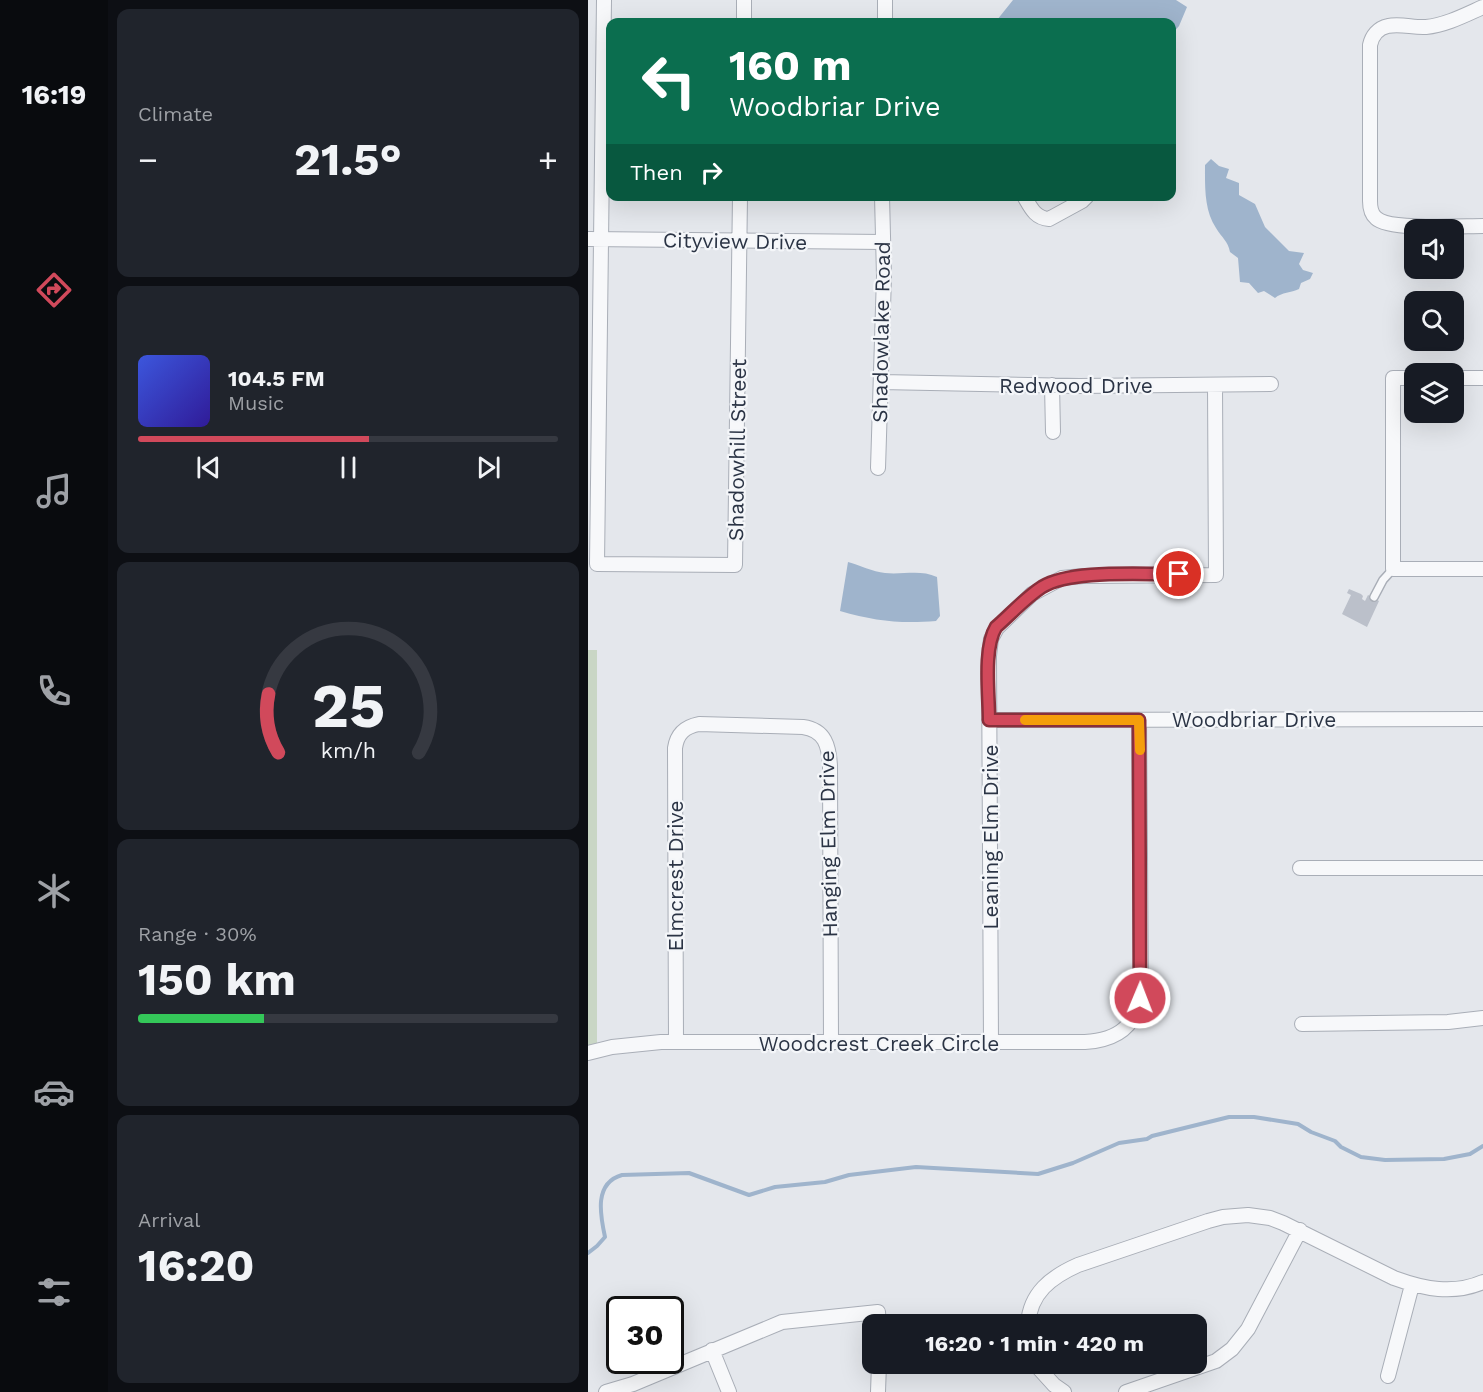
<!DOCTYPE html>
<meta charset="utf-8">
<style>
body{margin:0;font-family:"Work Sans",sans-serif;background:#20242c;color:#f1f3f6;height:100vh;display:flex;flex-direction:column;font-size:22px;white-space:nowrap}
*{box-sizing:border-box;margin:0}
p{font-size:20px;color:#9ea1a6}
.icon{flex:none;width:33px;height:33px;fill:none;stroke:currentColor;stroke-width:2;stroke-linecap:round;stroke-linejoin:round}
.map{position:relative;flex:1;overflow:hidden}
.sheet{display:flex;flex-direction:column;gap:9px;padding:9px;background:#0d0f14;width:480px}
.sheet>*{flex:none}
.guide{position:absolute;left:18px;top:18px;width:570px;height:183px;border-radius:12px;box-shadow:0 6px 24px #0002;background:#0b6e4f;color:#fff;overflow:hidden}
.controls{position:absolute;left:816px;top:219px;display:grid;gap:12px}
.controls a{display:grid;place-items:center;width:60px;height:60px;border-radius:12px;background:#171b24;box-shadow:0 6px 24px #0002;font-size:30px}
.speed{position:absolute;left:18px;top:1296px;display:flex;gap:12px;font-size:30px;font-weight:700;text-align:center}
.speed>*{display:grid;place-content:center;width:78px;height:78px;border-radius:50%;background:#171b24;box-shadow:0 6px 24px #0002;line-height:1}
.speed .limit{border:3px solid #111;border-radius:9px;background:#fff;color:#111}
.pin{position:absolute;display:grid;place-items:center;width:51px;height:51px;color:#fff;margin:-26px;border:3px solid #fff;border-radius:50%;box-shadow:0 2px 6px #0007}
.me{position:absolute;width:66px;margin:-33px;rotate:1deg;stroke-linejoin:round;filter:drop-shadow(0 0 4px #0008)}
.turn{display:flex;align-items:center;gap:21px;height:126px;padding:0 24px;font-size:27px}
.turn .icon{width:78px;height:78px;stroke-width:2.5}
.turn b{display:block;font-size:42px;line-height:51px}
.then{display:flex;align-items:center;height:57px;padding:0 24px;background:#0003;gap:12px;font-size:22px}
.big{font-size:45px;font-weight:700;line-height:1.1}
.sheet .card{flex:1;display:flex;flex-direction:column;justify-content:center;gap:9px;min-width:0;padding:0 21px;border-radius:12px;background:#20242c}
.sheet .dial{align-items:center;gap:0}
.dial svg{height:156px;overflow:visible;fill:none;stroke:#363941;stroke-width:7;stroke-linecap:round;text-anchor:middle}
.dial text{fill:#f1f3f6;stroke:none}
.song{display:flex;align-items:center;gap:18px}
.cover{width:72px;height:72px;border-radius:9px;background:linear-gradient(135deg,hsl(230 70% 55%),hsl(250 70% 35%))}
.played{height:6px;border-radius:3px;background:linear-gradient(90deg,#d1495b 55%,#363941 55%)}
.keys{display:flex;justify-content:space-around;direction:ltr}
.heat{display:flex;justify-content:space-between;align-items:center;font-size:33px;direction:ltr}
.charge{height:9px;border-radius:4px;background:linear-gradient(90deg,#34c759 30%,#363941 0)}
.trip{position:absolute;left:274px;top:1314px;width:345px;height:60px;border-radius:12px;background:#171b24;box-shadow:0 6px 24px #0002;font-weight:700;line-height:60px;text-align:center}
main{display:flex;flex:1;min-height:0}
.tab-bar{display:flex;flex-direction:column;width:108px;justify-content:space-around;align-items:center;background:#090b0e;color:#9ea1a6}
.tab-bar .icon{width:42px;height:42px}
.tab-bar .on{color:#d1495b}
.tab-bar b{font-size:27px;color:#f1f3f6}
.map>svg:first-child{display:block}
.green{fill:#c9d6c5}
.water{fill:#9fb4cc}
.lines{fill:none;stroke-linecap:round;stroke-linejoin:round}
.stream{stroke:#9fb4cc;stroke-width:4}
.building{fill:#bbc0ca}
.service-casing{stroke:#a9aeb7;stroke-width:10}
.minor-casing{stroke:#a9aeb7;stroke-width:16}
.service{stroke:#f7f8fa;stroke-width:7}
.minor{stroke:#f7f8fa;stroke-width:14}
.route-casing{stroke:#882f3b;stroke-width:15}
.route{stroke:#d1495b;stroke-width:10}
.slow{stroke:#f59e0b;stroke-width:10}
.labels{text-anchor:middle;dominant-baseline:central;stroke-width:4.5;stroke-linejoin:round;paint-order:stroke}
.street-label{font-size:21px;fill:#2b3445;stroke:#f4f6f9}
</style>
<main>
<nav class="tab-bar">
<b>16:19</b>
<svg class="icon on" aria-label="directions" viewBox="0 0 24 24"><path d="M12 3l9 9-9 9-9-9zM9 14v-3h6M13 9l2 2-2 2"/></svg>
<svg class="icon" aria-label="music" viewBox="0 0 24 24"><path d="M9 18V5l10-2v13"/><circle cx="6" cy="18" r="3"/><circle cx="16" cy="16" r="3"/></svg>
<svg class="icon" aria-label="phone" viewBox="0 0 24 24"><path d="M5 4h4l2 5-3 2q2 4 5 5l2-3 5 2v4C11 20 4 13 5 4z"/></svg>
<svg class="icon" aria-label="climate" viewBox="0 0 24 24"><path d="M12 3v18M4 7l16 10M4 17L20 7"/></svg>
<svg class="icon" aria-label="car" viewBox="0 0 24 24"><path d="M5 17H2v-5l4-1 3-4h7l3 4 3 1v5h-3M9 17h6M6 11h13"/><circle cx="7" cy="17" r="2"/><circle cx="17" cy="17" r="2"/></svg>
<svg class="icon" aria-label="filters" viewBox="0 0 24 24"><path d="M4 7h16M4 17h16"/><circle cx="9" cy="7" r="2"/><circle cx="15" cy="17" r="2"/></svg>
</nav>
<section class="sheet">
<div class="card"><p>Climate</p>
<div class="heat"><a>−</a><b class="big">21.5°</b><a>+</a></div>
</div>
<div class="card">
<div class="song"><i class="cover"></i><div><b>104.5 FM</b><p>Music</p></div></div>
<div class="played"></div>
<div class="keys"><svg class="icon" aria-label="previous" viewBox="0 0 24 24"><path d="M18 5L8 12l10 7zM5 5v14"/></svg><svg class="icon" aria-label="pause" viewBox="0 0 24 24"><path d="M8 5v14M16 5v14"/></svg><svg class="icon" aria-label="next" viewBox="0 0 24 24"><path d="M6 5l10 7-10 7zM19 5v14"/></svg></div>
</div>
<div class="card dial"><svg viewBox="0 0 100 80">
<path d="M14 69A42 42 0 1 1 86 69"/>
<path d="M14 69A42 42 0 0 1 9 39" stroke="#d1495b"/>
<text x="50" y="56" font-size="32" font-weight="700">25</text>
<text x="50" y="72" font-size="11">km/h</text>
</svg></div>
<div class="card"><p>Range · 30%</p><b class="big">150 km</b><div class="charge"></div></div>
<div class="card"><p>Arrival</p><b class="big">16:20</b></div>
</section>
<div class="map">
<svg width="895" height="1392" viewBox="0 0 895 1392">
<rect width="100%" height="100%" fill="#e4e7ec"/>
<path class="green" d="M0,650H9V1043L0,1046Z"/>
<path class="water" d="M425,0H588L599,7L591,26L584,34V22H410L409,20Z
M623,159L631,166L641,169L638,178L651,183V195L667,204L677,227L701,251L716,253L711,264L715,270L725,273L722,279L713,283L711,289C703,293 694,292 687,298L676,291L670,293L661,283L652,282L650,258L642,252C640,241 634,238 628,228C616,210 617,186 617,165Z
M260,562C271,565 285,572 297,573C315,575 332,569 349,577L352,616L348,621C312,624 287,621 252,611Z"/>
<g class="lines">
<path class="stream" d="M0,1253L9,1246L17,1237C12,1214 6,1183 34,1175L101,1173L161,1195L187,1187L237,1182L261,1175L328,1167L450,1174L485,1163L531,1143L559,1139L564,1136L641,1117H666L710,1124L723,1132L747,1141L753,1147L773,1157L797,1160L856,1159L882,1154L895,1146"/>
</g>
<path class="building" d="M761,589L773,594L775,596L774,599L777,601L780,595L791,601L779,627L754,614L763,595L759,593Z"/>
<g class="lines">
<g class="service-casing">
<path id="service" d="M786,597L795,580L805,569"/>
</g>
<g class="minor-casing">
<path id="minor" d="M16,0L9,564L147,565L152,196
M895,7C877,15 858,25 838,27C826,28 812,23 800,26C790,28 784,36 782,45V201C782,207 783,214 788,218C801,231 874,226 895,226
M156,22V0
M297,22V0
M436,196C443,208 447,218 461,219L494,201L499,196
M0,239L295,242
M826,378H805V569H895
M866,378H895
M293,382L491,386L683,384
M464,385L465,432
M290,468L296,276L294,196
M401,720L895,719
M712,868H895
M714,1024L860,1022L895,1018
M88,1042L87,748C89,734 96,727 111,724L215,727C237,730 241,746 242,766L243,1043
M403,1043L401,656L403,639L409,628L444,594L474,578L495,576L628,575L627,385
M0,1053L24,1047L73,1042H497C531,1040 550,1025 553,990L551,720
M440,1324C442,1293 463,1277 490,1265L620,1221L635,1217L660,1215L682,1218L695,1223L806,1278C836,1289 865,1295 895,1282
M124,1350L141,1392
M447,1364L466,1385L476,1392
M800,1376L824,1285
M18,1392L45,1384L194,1322L290,1312L291,1324
M290,1392L291,1364
M538,1392L628,1361L644,1349L660,1329L712,1230"/>
</g>
<use href="#service" class="service"/>
<use href="#minor" class="minor"/>
</g>
<g class="lines">
<g class="route-casing">
<path id="route" d="M552,998L551,720H401C401,694 395,648 408,627C423,614 437,598 454,587C484,569 554,575 591,574"/>
</g>
<use href="#route" class="route"/>
<path class="slow" d="M437,720H551L552,750"/>
</g>
<g class="labels">
<g class="street-label">
<text transform="translate(147 241) rotate(1)">Cityview Drive</text>
<text transform="translate(293 332) rotate(-89)">Shadowlake Road</text>
<text x="488" y="385">Redwood Drive</text>
<text transform="translate(149 450) rotate(-89)">Shadowhill Street</text>
<text x="666" y="719">Woodbriar Drive</text>
<text transform="translate(402 837) rotate(-90)">Leaning Elm Drive</text>
<text transform="translate(240 844) rotate(-91)">Hanging Elm Drive</text>
<text transform="translate(87 876) rotate(-90)">Elmcrest Drive</text>
<text x="291" y="1043">Woodcrest Creek Circle</text>
</g>
</g>
</svg>
<div class="controls">
<a><svg class="icon" aria-label="sound" viewBox="0 0 24 24"><path d="M4 9h4l5-4v14l-5-4H4zM17 9q2 3 0 6"/></svg></a>
<a><svg class="icon" aria-label="search" viewBox="0 0 24 24"><circle cx="10" cy="10" r="6"/><path d="M15 15l6 6"/></svg></a>
<a><svg class="icon" aria-label="layers" viewBox="0 0 24 24"><path d="M12 4l9 5-9 5-9-5zM3 14l9 5 9-5"/></svg></a>
</div>
<div class="speed"><div class="limit">30</div></div>
<div class="pin" style="left:591px;top:574px;background:#d93025"><svg class="icon" aria-label="arrive" viewBox="0 0 24 24"><path d="M6 21V4h12l-3 4 3 4H6"/></svg></div>
<svg class="me" style="left:552px;top:998px" viewBox="-20 -20 40 40"><circle r="17" fill="#d1495b" stroke="#fff" stroke-width="3"/><path d="M0-11L8 9 0 5-8 9z" fill="#fff"/></svg>
<div class="trip">16:20 · 1 min · 420 m</div>
<div class="guide">
<div class="turn"><svg class="icon" aria-label="left" viewBox="0 0 24 24"><path d="M17 20v-9H6M10 6l-5 5 5 5"/></svg><div><b>160 m</b>Woodbriar Drive</div></div>
<div class="then">Then<svg class="icon" aria-label="right" viewBox="0 0 24 24"><path d="M7 20v-9h11M14 6l5 5-5 5"/></svg></div>
</div>
</div>
</main>
